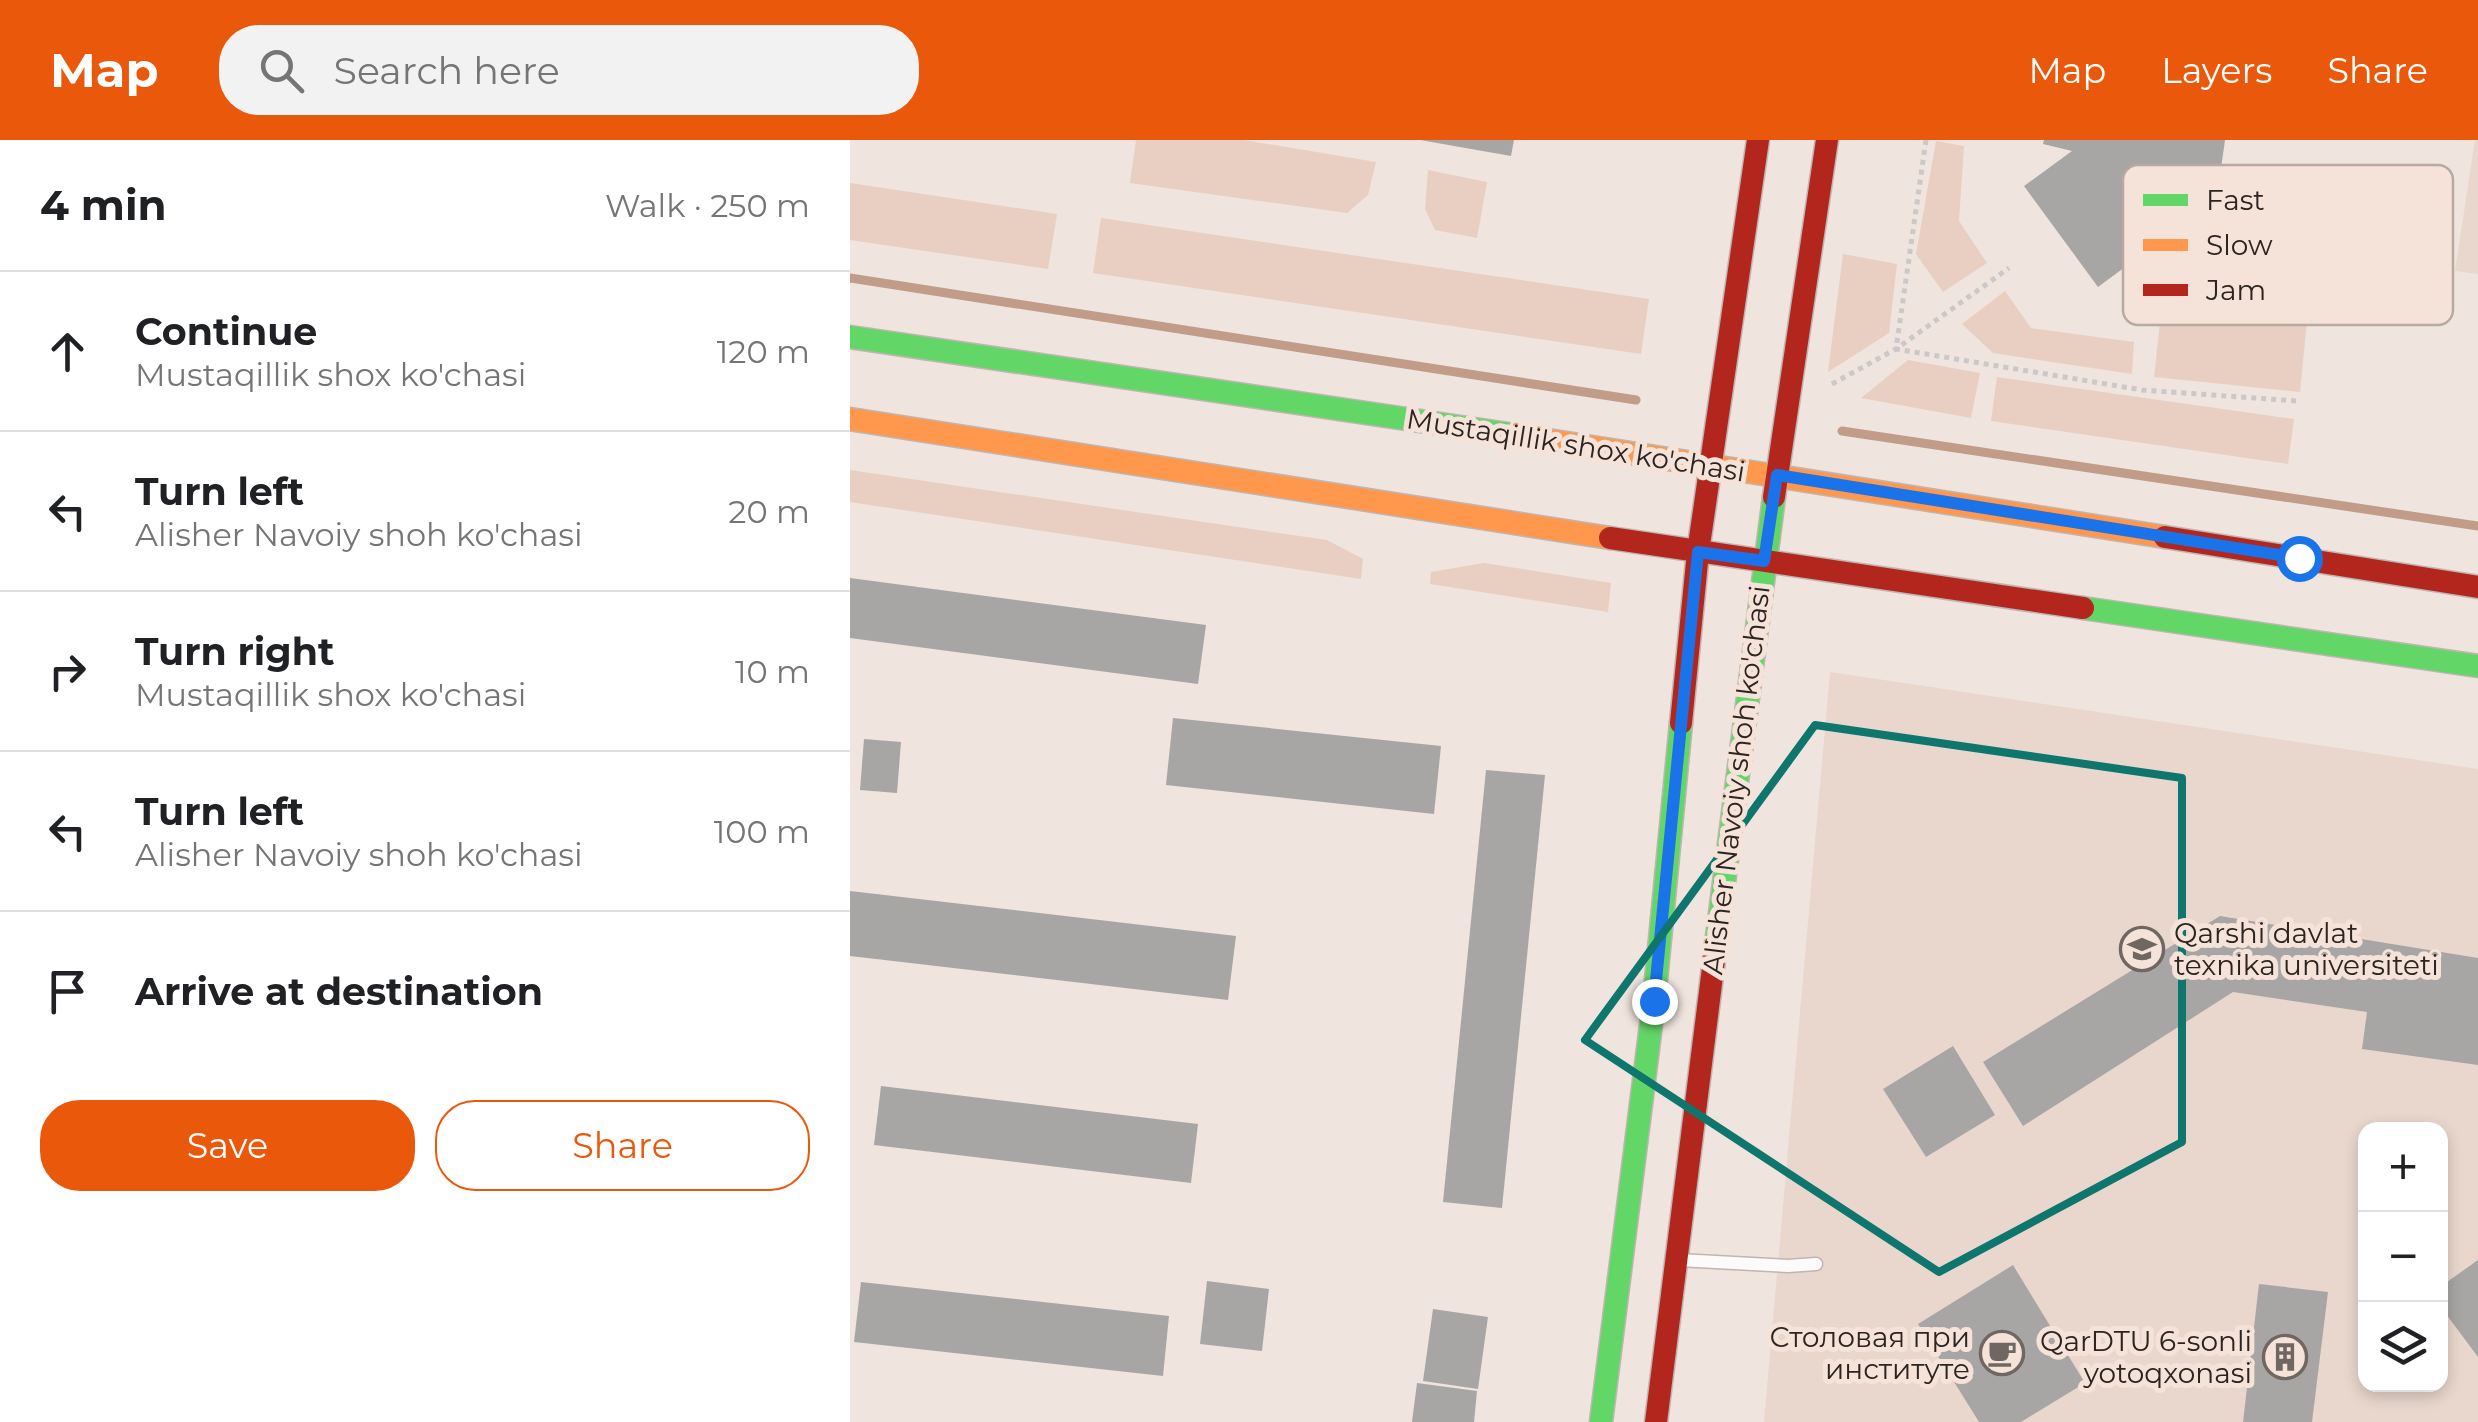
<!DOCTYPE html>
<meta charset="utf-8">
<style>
:root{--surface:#fff;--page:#f2f2f2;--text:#202124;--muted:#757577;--line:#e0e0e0;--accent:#ea580c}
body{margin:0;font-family:Montserrat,sans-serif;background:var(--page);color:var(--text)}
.controls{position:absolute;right:30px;bottom:30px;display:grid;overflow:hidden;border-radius:20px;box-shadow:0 5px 15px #0003}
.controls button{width:90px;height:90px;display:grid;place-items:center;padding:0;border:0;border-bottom:2px solid var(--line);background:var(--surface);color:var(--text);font:50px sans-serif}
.stop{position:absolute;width:30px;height:30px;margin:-22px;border:8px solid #1a73e8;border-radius:50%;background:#fff}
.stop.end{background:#1a73e8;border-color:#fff;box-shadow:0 2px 10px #0008}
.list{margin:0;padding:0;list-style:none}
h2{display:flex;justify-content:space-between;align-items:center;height:130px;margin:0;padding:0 40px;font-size:42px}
h2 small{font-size:32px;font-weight:400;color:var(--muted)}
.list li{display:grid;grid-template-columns:65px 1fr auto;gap:30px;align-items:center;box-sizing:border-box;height:160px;padding:0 40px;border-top:2px solid var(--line)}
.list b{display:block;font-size:38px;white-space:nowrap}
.list p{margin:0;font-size:32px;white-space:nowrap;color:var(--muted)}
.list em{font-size:32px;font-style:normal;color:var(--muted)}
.actions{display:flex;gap:20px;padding:30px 40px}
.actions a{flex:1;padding:22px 0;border:2px solid var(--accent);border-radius:40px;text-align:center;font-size:35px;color:var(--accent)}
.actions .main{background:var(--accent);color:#fff}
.icon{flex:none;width:55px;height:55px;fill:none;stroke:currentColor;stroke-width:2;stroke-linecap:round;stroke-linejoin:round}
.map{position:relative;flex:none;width:1628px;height:1282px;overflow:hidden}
header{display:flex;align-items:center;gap:60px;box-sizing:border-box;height:140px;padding:0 50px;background:var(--accent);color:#fff}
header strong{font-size:48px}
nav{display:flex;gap:55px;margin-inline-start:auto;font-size:35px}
.search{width:700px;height:90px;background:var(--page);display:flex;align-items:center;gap:25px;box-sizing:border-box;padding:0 35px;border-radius:40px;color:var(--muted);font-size:38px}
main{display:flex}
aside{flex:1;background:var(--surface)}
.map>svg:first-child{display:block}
.built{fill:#e9d7cd;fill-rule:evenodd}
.green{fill:#e8cfc2}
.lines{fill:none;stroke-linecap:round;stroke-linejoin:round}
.stream{stroke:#c19c89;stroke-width:9}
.building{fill:#a8a6a5}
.lane-casing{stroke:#bfb6b1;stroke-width:15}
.fast-casing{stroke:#bfb6b1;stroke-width:25}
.slow-casing{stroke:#bfb6b1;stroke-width:25}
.jam-casing{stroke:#bfb6b1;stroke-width:25}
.path{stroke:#ccc8c7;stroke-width:5;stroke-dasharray:5 5;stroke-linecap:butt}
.lane{stroke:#fdfbfa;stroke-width:12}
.fast{stroke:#63d668;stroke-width:22}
.slow{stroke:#ff974d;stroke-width:22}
.jam{stroke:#b3261e;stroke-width:22}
.route{stroke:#1a73e8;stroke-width:12}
.marked{fill:none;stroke:#0f766e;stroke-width:8;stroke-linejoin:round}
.labels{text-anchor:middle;stroke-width:10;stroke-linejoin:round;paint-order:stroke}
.street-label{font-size:28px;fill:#2b2420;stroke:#f5e2d8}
.poi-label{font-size:28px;fill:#2b2420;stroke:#f5e2d8;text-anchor:end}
.key{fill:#f5e2d8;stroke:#b8a9a1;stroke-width:2.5}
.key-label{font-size:28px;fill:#2b2420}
</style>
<header>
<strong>Map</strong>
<div class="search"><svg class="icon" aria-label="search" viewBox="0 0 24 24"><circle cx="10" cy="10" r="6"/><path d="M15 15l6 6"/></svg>Search here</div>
<nav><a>Map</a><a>Layers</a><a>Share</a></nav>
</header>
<main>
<aside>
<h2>4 min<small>Walk · 250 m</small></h2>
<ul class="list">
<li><svg class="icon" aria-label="ahead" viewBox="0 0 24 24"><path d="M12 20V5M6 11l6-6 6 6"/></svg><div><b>Continue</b><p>Mustaqillik shox ko'chasi</p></div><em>120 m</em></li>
<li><svg class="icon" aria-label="left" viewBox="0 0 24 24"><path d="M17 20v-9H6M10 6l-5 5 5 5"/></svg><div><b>Turn left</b><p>Alisher Navoiy shoh ko'chasi</p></div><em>20 m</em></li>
<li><svg class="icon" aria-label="right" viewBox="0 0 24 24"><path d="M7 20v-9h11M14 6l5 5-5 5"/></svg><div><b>Turn right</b><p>Mustaqillik shox ko'chasi</p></div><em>10 m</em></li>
<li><svg class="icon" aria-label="left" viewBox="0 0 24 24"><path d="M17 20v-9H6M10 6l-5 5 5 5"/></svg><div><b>Turn left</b><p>Alisher Navoiy shoh ko'chasi</p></div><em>100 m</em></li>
<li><svg class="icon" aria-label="arrive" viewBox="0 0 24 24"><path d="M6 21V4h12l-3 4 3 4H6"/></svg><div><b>Arrive at destination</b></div></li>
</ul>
<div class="actions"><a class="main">Save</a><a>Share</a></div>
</aside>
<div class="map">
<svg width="1628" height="1282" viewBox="0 0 1628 1282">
<rect width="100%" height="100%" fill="#efe4de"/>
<path class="built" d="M1625,0h3v134l-23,-3z
M980,532l648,97v653h-714zM1516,989h74v255h-74z"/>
<path class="green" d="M286,0h108l132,22 -8,33 -21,18 -217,-30z
M1086,1l28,5 -5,75 28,42 -44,29 -27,-38z
M578,30l59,12 -10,56 -42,-8 -10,-21z
M0,43l207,31 -9,55 -198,-29z
M251,78l548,81 -8,55 -548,-81z
M993,114l54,10 -8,69 -61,39z
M1155,151l26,37 103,14 -2,32 -139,-21 -31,-29z
M1313,155l145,15 -8,82 -146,-15z
M1058,220l72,13 -9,45 -110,-20z
M1147,237l297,42 -6,45 -297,-43z
M0,330l477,70 36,19 -2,20 -511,-77z
M634,423l127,20 -3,29 -178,-28 1,-12z"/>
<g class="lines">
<path class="stream" d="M0,138l786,122
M992,291l636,95"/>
</g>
<path class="building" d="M570,0h94l-3,16z
M1194,0h181l-16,114 -34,23 -37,-3 2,-18 -42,31 -74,-101 48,-35 -29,-7z
M0,438l356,47 -8,59 -348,-46z
M323,578l268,28 -7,68 -268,-29z
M14,599l37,3 -4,51 -37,-3z
M636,630l59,5 -43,433 -59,-6z
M0,751l386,45 -8,64 -378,-44z
M1370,776l258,42v107l-116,-16 5,-37 -134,-20 -210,134 -40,-64z
M1103,906l42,69 -69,42 -43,-68z
M31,946l317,38 -7,59 -317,-38z
M1628,1120v97l-38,-51v-19z
M1163,1125l72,118 -64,39h-42l-61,-98z
M357,1141l62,8 -7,62 -62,-7z
M11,1142l308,34 -6,60 -309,-34z
M1409,1144l69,8 -16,130h-69z
M583,1169l55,8 -10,72 -55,-8z
M567,1243l60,8 -3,31h-62z"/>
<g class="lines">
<defs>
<path id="lane" d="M829,1120l109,6 28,-2"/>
<path id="fast" d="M0,197l665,98
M1233,468l395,58
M866,804l58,-447
M751,1282l53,-421 27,-278"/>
<path id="slow" d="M0,279l760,119
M665,295l650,102"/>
<path id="jam" d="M924,357l53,-357
M1315,397l313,50
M760,398l473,70
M831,583l17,-171 60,-412
M806,1282l60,-478"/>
</defs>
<use href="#lane" class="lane-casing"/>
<use href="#fast" class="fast-casing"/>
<use href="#slow" class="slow-casing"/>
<use href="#jam" class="jam-casing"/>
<path class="path" d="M1076,0l-30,209 246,41 155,11
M982,244l64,-35 113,-81"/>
<use href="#lane" class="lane"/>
<use href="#fast" class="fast"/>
<use href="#slow" class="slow"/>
<use href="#jam" class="jam"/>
</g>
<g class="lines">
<path class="route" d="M804,861l44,-449 66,9 13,-86 522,83"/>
</g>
<path class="marked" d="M965,585l367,53v364l-243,130 -354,-232z"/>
<defs>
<symbol id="university-ring" viewBox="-11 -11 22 22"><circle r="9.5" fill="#f5e2d8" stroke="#706762" stroke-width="1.5"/><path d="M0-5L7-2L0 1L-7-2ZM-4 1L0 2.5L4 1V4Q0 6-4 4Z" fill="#706762"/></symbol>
<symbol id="cafe-ring" viewBox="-11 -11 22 22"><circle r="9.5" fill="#f5e2d8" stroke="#706762" stroke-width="1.5"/><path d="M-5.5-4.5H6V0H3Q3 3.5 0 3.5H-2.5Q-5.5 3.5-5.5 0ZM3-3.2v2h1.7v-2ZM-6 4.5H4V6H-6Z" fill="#706762"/></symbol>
<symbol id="building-ring" viewBox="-11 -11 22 22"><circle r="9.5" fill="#f5e2d8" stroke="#706762" stroke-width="1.5"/><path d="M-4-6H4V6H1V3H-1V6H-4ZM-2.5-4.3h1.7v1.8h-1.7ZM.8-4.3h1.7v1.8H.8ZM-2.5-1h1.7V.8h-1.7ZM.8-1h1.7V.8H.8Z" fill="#706762"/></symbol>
</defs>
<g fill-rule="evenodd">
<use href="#university-ring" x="1267" y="784" width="50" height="50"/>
<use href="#cafe-ring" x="1127" y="1188" width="50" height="50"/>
<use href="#building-ring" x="1410" y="1192" width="50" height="50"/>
</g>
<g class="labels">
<g class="street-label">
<text transform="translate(726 305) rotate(9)" y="10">Mustaqillik shox ko'chasi</text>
<text transform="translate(886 640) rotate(-83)" y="10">Alisher Navoiy shoh ko'chasi</text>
</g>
<g class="poi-label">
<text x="1324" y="803" text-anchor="start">Qarshi davlat<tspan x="1324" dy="32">texnika universiteti</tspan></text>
<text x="1120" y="1207">Столовая при<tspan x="1120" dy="32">институте</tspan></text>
<text x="1402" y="1211">QarDTU 6-sonli<tspan x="1402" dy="32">yotoqxonasi</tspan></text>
</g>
</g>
<rect x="1273" y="25" width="330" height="160" rx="15" class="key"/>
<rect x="1293" y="54" width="45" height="12" fill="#63d668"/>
<rect x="1293" y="99" width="45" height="12" fill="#ff974d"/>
<rect x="1293" y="144" width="45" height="12" fill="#b3261e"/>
<g class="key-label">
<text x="1356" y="70">Fast</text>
<text x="1356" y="115">Slow</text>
<text x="1356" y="160">Jam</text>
</g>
</svg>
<div class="controls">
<button>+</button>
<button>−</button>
<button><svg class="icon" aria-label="layers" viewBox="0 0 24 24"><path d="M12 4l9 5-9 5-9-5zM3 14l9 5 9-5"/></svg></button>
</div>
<div class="stop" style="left:1449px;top:418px"></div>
<div class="stop end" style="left:804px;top:861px"></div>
</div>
</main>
